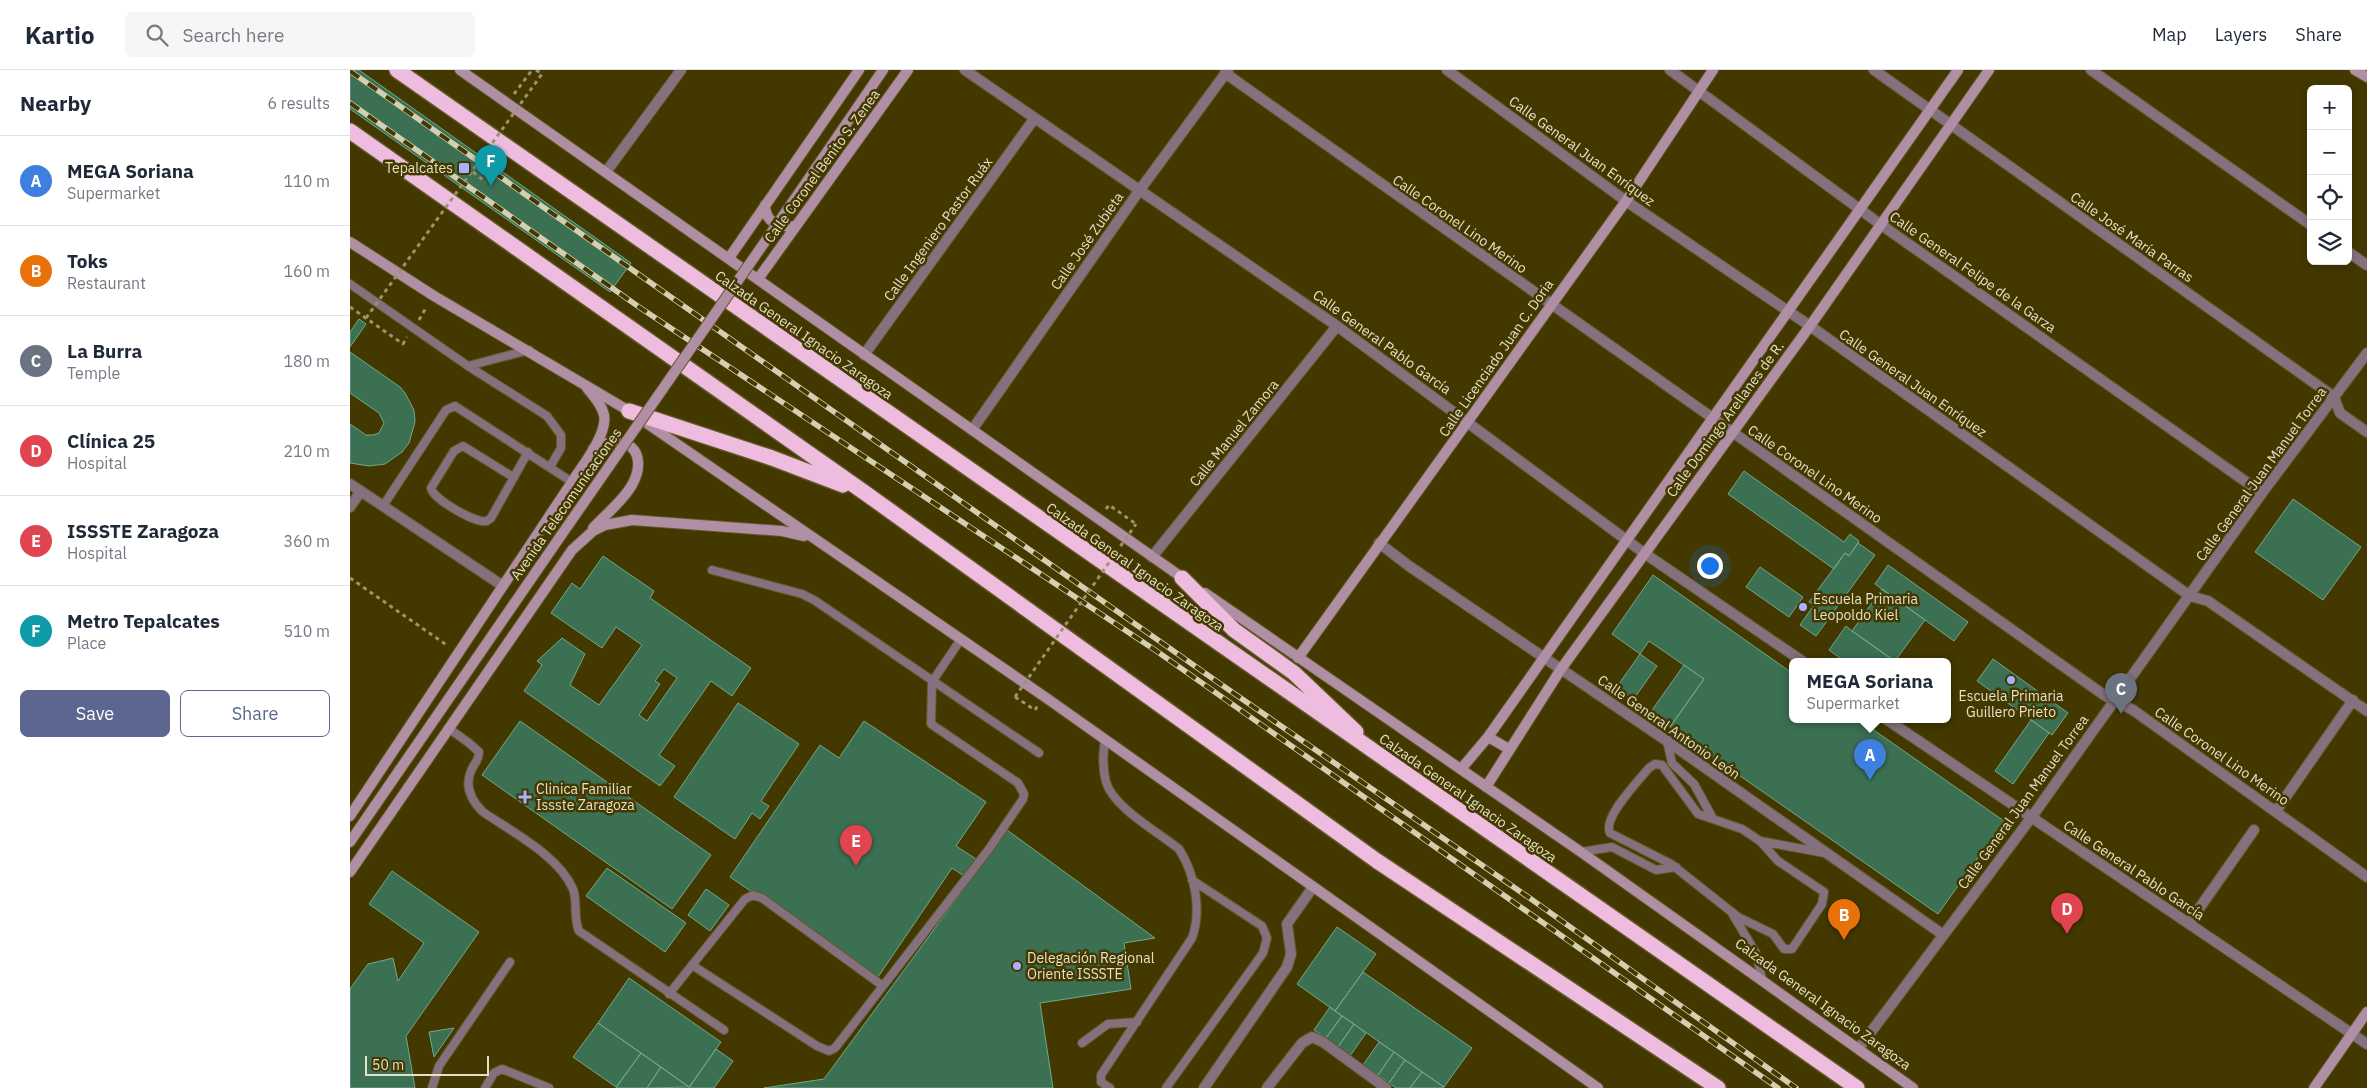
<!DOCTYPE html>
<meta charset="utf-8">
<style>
:root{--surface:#fff;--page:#f6f6f7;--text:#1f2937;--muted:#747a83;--line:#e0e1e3;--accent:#5c6690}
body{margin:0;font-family:"IBM Plex Sans",sans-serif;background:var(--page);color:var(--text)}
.controls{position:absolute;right:15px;top:15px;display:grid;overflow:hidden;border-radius:8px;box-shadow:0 2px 8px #0003}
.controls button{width:45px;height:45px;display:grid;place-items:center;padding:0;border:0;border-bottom:1px solid var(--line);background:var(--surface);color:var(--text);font:25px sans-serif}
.scale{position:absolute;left:15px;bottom:12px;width:124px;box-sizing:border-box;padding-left:5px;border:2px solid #e6e1c6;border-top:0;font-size:14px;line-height:18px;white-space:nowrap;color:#e6e1c6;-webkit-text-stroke:4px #423800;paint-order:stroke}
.you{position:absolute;left:1359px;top:495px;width:18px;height:18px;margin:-12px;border:4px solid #fff;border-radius:50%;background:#1a73e8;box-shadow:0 0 0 8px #1a73e833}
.badge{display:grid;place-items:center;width:32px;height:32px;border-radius:50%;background:var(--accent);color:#fff;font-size:16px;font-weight:700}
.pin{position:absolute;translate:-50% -41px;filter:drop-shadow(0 1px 2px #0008)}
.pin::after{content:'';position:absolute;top:26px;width:18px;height:15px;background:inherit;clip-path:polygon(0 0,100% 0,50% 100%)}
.popup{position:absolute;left:1439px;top:588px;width:162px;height:65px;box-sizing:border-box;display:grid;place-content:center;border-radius:8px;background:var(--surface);filter:drop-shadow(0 1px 4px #0005);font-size:16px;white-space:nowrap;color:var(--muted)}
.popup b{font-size:19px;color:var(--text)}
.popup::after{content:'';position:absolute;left:50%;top:100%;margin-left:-10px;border:10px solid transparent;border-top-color:var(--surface)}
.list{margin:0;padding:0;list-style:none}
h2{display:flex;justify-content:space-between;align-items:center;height:65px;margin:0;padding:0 20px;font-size:21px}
h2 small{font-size:16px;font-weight:400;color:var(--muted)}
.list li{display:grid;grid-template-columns:32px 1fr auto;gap:15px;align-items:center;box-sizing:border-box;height:90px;padding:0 20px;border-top:1px solid var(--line)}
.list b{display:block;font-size:19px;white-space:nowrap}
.list p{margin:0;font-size:16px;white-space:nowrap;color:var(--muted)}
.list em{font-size:16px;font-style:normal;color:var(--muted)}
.actions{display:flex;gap:10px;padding:15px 20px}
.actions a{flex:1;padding:11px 0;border:1px solid var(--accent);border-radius:8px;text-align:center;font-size:18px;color:var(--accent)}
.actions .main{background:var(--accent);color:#fff}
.icon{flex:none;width:28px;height:28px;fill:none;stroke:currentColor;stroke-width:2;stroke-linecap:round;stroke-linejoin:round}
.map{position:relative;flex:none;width:2017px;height:1018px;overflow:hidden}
header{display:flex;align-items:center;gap:30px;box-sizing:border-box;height:70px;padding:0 25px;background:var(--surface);border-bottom:1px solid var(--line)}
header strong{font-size:24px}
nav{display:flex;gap:28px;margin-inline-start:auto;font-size:18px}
.search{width:350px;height:45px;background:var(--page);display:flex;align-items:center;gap:12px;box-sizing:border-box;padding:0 18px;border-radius:8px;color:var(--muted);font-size:19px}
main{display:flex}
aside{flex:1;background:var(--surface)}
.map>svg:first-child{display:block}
.building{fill:#3c7053;stroke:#73a889;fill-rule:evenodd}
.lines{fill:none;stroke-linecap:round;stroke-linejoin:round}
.lane-casing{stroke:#605624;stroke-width:10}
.street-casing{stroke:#605624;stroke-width:12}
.secondary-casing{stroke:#605624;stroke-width:12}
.highway-casing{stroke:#605624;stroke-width:18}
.path{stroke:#9c946c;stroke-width:3;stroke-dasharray:4 4;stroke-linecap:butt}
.lane{stroke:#85707e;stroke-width:8}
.street{stroke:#85707e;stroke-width:10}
.secondary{stroke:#b08fa5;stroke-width:10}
.highway{stroke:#eebcde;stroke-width:15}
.rail-casing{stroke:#d4cfb1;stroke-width:5.5}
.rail{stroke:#423800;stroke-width:4;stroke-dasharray:11;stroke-linecap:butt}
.secondary-bridge-casing{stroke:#605624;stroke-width:12;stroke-linecap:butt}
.path-bridge{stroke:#9c946c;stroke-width:3;stroke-dasharray:4 4;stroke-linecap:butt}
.secondary-bridge{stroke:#b08fa5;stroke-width:10}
.poi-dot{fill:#a7b1fc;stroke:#423800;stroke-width:2}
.labels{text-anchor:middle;stroke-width:5;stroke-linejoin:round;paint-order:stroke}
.street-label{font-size:14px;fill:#e6e1c6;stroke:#423800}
.poi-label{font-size:14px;fill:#e6e1c6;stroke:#423800;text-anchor:start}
</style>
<header>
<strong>Kartio</strong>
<div class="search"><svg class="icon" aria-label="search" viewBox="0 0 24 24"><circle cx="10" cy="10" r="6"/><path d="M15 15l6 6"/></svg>Search here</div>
<nav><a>Map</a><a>Layers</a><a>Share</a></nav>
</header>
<main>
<aside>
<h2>Nearby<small>6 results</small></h2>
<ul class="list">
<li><span class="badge" style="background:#3f7fe0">A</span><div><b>MEGA Soriana</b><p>Supermarket</p></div><em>110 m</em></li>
<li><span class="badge" style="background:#e8710a">B</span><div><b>Toks</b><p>Restaurant</p></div><em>160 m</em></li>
<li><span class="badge" style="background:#6b7280">C</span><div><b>La Burra</b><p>Temple</p></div><em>180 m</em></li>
<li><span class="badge" style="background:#e0444e">D</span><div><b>Clínica 25</b><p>Hospital</p></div><em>210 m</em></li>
<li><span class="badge" style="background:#e0444e">E</span><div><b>ISSSTE Zaragoza</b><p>Hospital</p></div><em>360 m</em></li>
<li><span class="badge" style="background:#0f9aa8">F</span><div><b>Metro Tepalcates</b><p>Place</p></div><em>510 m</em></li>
</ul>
<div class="actions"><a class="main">Save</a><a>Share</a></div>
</aside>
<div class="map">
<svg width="2017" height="1018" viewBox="0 0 2017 1018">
<rect width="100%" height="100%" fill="#423800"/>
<path class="building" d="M0,0h9l272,193 -21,29 -260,-183z
M9,249l7,5 -16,23v-15z
M0,282l50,35 5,6 9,17 1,12 -6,21 -7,9 -17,12 -16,2 -19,-3v-39l16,11h7l6,-2 5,-10 -5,-10 -29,-20z
M1394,401l100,71 6,-8 9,7 -1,2 -9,13 -4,-3 -11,16 -106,-75z
M1943,429l68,48 -38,53 -68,-48z
M1508,473l17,12 -59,81 -16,-11 14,-20 -5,-3 36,-49 4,3z
M253,486l51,35 -4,7 101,70 -19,28 -21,-15 -52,74 16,11 -15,20 -136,-95 18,-26 -5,-4 25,-23 23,16 -15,31 29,20 43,-60 -26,-18 -14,21 -51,-35 21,-30 8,6zM314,599l13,9 -30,43 -8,-6 21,-31 -5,-3z
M1538,495l80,57 -14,19 -79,-57z
M1410,497l43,30 -14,20 -43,-30z
M1303,505l139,98v46h66l146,102 -66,93 -268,-187 34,-48 -55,-38 -9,13 -28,-20z
M1532,519l43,31 -30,41 -43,-30z
M1496,556l6,5 42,30h-50l-15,-11z
M1290,584l17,12 -24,34 -17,-12z
M1643,589l75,54 -16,22 -75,-54z
M1334,595l20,14 -34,48 -20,-14z
M388,633l61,41 -38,57 8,5 -9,13 -8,-6 -17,26 -61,-42z
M1681,650l18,13 -36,51 -18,-13z
M170,651l191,134 -39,54 -190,-134z
M514,651l122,81 -30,44 20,13 -12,17 -12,-8 -74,109 -148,-100 90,-132 19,13z
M657,760l148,108 -31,5 7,46 -91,14 13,85h-289l60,-9z
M257,798l79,55 -21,29 -79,-56z
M42,801l87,61 -73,104 9,52h-65v-99l18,-25 25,-6 5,23 26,-38 -55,-39z
M356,819l23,16 -19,26 -22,-16z
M987,857l39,27 -41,57 -38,-27z
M1013,902l109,76 -28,39 -109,-76z
M279,908l92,64 -32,45 -91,-64z
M980,937l12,9 -16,22 -12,-8z
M992,946l12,8 -16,23 -12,-9z
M248,953l43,30 -25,34 -43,-30z
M1004,954l12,9 -16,23 -12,-9z
M104,958l-20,29 -5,-25z
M1029,972l15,10 -16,23 -15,-10z
M366,979l17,12 -19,27h-25z
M1044,982l11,8 -16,23 -11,-8z
M291,983l20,14 -14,21h-31z
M1055,990l17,12 -12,16h-14l-7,-5z
M311,997l28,20 -42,1z
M1072,1002l22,15 -1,1h-33z"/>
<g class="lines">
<defs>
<path id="lane" d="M0,214l118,82 79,50 14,19v13l-11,19
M118,296l61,-16
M163,407l-50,-31 -9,5 -23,37c2,11 45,36 56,33l4,-3 37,-66
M33,436l63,-96 9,-4 117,76
M362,500l90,24 12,6 225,153
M98,658l21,15 10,9c0,9 -5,11 -8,19 -7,16 1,30 12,41 29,20 76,44 90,77 5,13 0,29 6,42l145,99
M755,669c-2,15 -3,28 1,43 7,25 52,50 73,67 16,25 23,61 13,89l-91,137v7l9,6
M1317,671l5,22 22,21 18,33
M1305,694l7,1 36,49 44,15 18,12 18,20 46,31 -2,12 -30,45h-8l-11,-15 -35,-17 -67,-53 -61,-31c-8,-15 29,-53 39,-65z
M1410,771l65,12
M1231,782l31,-5 44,23 20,-3
M1383,845l23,38 6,26
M342,895l125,81 12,5 6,-3 154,-199 34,-50 1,-5 -6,-11 -87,-59 1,-42 29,-43
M319,924l76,-95 8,-4 9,3 121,88
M732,973l26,-19 29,-2
M82,1018l7,-22 71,-104
M135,1018l9,-15 8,-4 47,19
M816,1018l97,-135 4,-15 -5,-12 -70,-46"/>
<path id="street" d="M615,0l372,256 307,227 158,108
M1097,0l179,131 184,125 380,270 18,5 159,110
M1320,0l210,154 382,269
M1524,0l460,327 6,16 27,19
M1741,0l220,155
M875,3l879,622 29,15 234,167
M256,102l75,-102
M1998,182l19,13
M514,285l170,-236
M622,360l167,-239 89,-121
M0,414l153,102
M0,437l11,-16
M1029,473l30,23 258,175 275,193
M802,487l185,-231
M1536,649l481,325
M1926,741l77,-111
M1839,853l65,-93
M1509,978l172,-230 231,-325 105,-140
M854,1018l83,-121 4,-13 -4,-30 26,-37
M917,1018l35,-45 10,-6 11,5 63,46"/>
<path id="secondary" d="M110,0l727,511
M2005,0l12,7
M453,117l80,-117
M415,135c0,18 15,23 31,21
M0,172l84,54 195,115 416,286 553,391
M379,188l130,-188
M408,209l150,-209
M243,458c13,-14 30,-27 39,-43 18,-33 -6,-55 -39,-36
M855,523l376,259 332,236
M948,588l328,-457 87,-131
M1138,667l21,12
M1111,699l27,-32c157,-222 314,-444 470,-667
M1136,717l75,-118 249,-343 179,-256
M0,746l222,-334c10,-16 36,-48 32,-67 -2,-10 -10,-19 -17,-27
M0,772l212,-308
M0,802l222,-322 21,-19 12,-6 27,-5 150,11 22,5
M1964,1018l53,-76"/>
<path id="highway" d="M47,0l1460,1018
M0,61l518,364 509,366 341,227
M279,341l143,47 71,27
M832,508l52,52 60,43 62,59"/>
</defs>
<use href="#lane" class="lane-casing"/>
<use href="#street" class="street-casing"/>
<use href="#secondary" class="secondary-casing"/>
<use href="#highway" class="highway-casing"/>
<path class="path" d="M186,0l6,4
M164,24l18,-24
M123,102l13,10
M0,237l53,37 4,-7
M69,250l8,-14
M756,439l3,-4 27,19
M0,508l98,68
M665,627l20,13 3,-5"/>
<use href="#lane" class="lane"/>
<use href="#street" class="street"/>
<use href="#secondary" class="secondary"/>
<use href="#highway" class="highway"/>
<defs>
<path id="rail" d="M0,1l869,612 312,216 265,189
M0,33l289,204 516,343 623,438"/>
</defs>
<use href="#rail" class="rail-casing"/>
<use href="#rail" class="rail"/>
<defs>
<path id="secondary-bridge" d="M212,464l241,-347"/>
</defs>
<use href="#secondary-bridge" class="secondary-bridge-casing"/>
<path class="path-bridge" d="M16,248l176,-244
M665,627l121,-173"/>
<use href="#secondary-bridge" class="secondary-bridge"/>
</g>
<g class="poi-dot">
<rect x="108" y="92" width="12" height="12" rx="2.5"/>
<circle cx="1453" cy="537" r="5"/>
<circle cx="1661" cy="610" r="5"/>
<path d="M172.5 719.5h5v5h5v5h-5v5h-5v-5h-5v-5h5z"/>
<circle cx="667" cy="896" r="5"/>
</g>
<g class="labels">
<g class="street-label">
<text transform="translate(1232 81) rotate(36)" y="5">Calle General Juan Enríquez</text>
<text transform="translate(472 96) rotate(-54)" y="5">Calle Coronel Benito S. Zenea</text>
<text transform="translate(1110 154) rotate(35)" y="5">Calle Coronel Lino Merino</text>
<text transform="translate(588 159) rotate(-54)" y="5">Calle Ingeniero Pastor Ruáx</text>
<text transform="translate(1782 167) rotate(35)" y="5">Calle José María Parras</text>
<text transform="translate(737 171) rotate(-55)" y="5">Calle José Zubieta</text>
<text transform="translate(1623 202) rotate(35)" y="5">Calle General Felipe de la Garza</text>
<text transform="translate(454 265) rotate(35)" y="5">Calzada General Ignacio Zaragoza</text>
<text transform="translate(1032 272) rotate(36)" y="5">Calle General Pablo García</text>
<text transform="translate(1146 288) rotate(-55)" y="5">Calle Licenciado Juan C. Doria</text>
<text transform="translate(1563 313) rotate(35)" y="5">Calle General Juan Enríquez</text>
<text transform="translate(1375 349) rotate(-54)" y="5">Calle Domingo Arellanes de R.</text>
<text transform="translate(884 363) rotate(-51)" y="5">Calle Manuel Zamora</text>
<text transform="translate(1465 404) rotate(35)" y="5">Calle Coronel Lino Merino</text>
<text transform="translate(1911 404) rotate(-54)" y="5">Calle General Juan Manuel Torrea</text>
<text transform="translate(216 434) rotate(-55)" y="5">Avenida Telecomunicaciones</text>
<text transform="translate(785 497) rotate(35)" y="5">Calzada General Ignacio Zaragoza</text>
<text transform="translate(1319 657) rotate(35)" y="5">Calle General Antonio León</text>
<text transform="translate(1872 686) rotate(35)" y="5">Calle Coronel Lino Merino</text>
<text transform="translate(1118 728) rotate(35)" y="5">Calzada General Ignacio Zaragoza</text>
<text transform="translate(1673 732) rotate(-54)" y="5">Calle General Juan Manuel Torrea</text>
<text transform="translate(1784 800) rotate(34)" y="5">Calle General Pablo García</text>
<text transform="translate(1473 934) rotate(36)" y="5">Calzada General Ignacio Zaragoza</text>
</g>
<g class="poi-label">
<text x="103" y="103" text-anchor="end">Tepalcates</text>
<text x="1463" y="534">Escuela Primaria<tspan x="1463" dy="16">Leopoldo Kiel</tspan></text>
<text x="1661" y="631" text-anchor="middle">Escuela Primaria<tspan x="1661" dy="16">Guillero Prieto</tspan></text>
<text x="186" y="724">Clinica Familiar<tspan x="186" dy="16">Issste Zaragoza</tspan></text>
<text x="677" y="893">Delegación Regional<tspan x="677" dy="16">Oriente ISSSTE</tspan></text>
</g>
</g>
</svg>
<div class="controls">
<button>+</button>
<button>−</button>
<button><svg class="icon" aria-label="locate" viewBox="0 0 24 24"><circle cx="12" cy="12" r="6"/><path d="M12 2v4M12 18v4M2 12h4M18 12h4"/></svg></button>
<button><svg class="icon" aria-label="layers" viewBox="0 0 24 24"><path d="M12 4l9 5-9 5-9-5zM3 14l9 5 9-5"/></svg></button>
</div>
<div class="scale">50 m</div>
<div class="you"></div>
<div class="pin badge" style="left:1520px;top:710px;background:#3f7fe0">A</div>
<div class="popup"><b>MEGA Soriana</b>Supermarket</div>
<div class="pin badge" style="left:1494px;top:870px;background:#e8710a">B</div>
<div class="pin badge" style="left:1771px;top:644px;background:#6b7280">C</div>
<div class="pin badge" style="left:1717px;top:864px;background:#e0444e">D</div>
<div class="pin badge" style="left:506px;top:796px;background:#e0444e">E</div>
<div class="pin badge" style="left:141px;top:116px;background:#0f9aa8">F</div>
</div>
</main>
